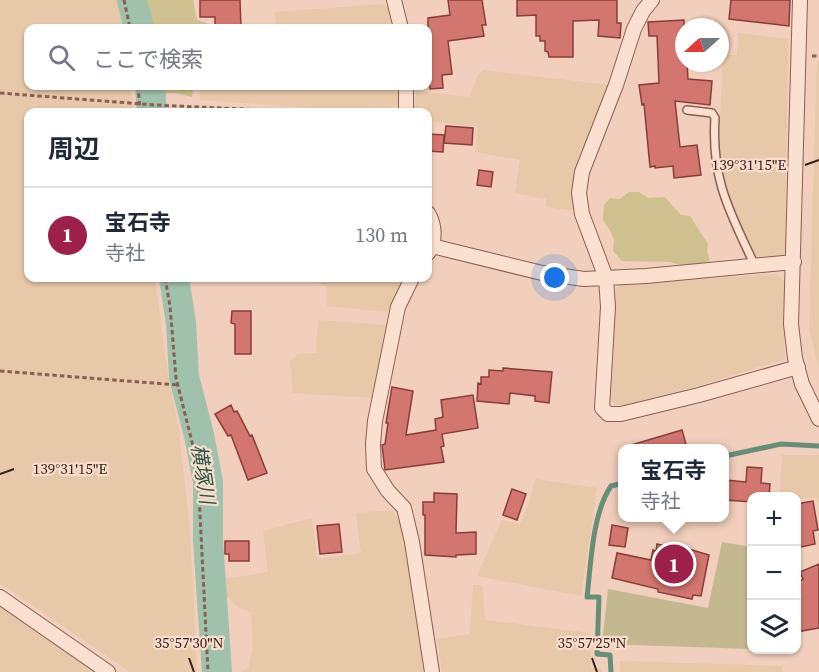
<!DOCTYPE html>
<html lang="ja">
<meta charset="utf-8">
<style>
:root{--surface:#fff;--page:#f2f2f3;--text:#1f2937;--muted:#747a83;--line:#e0e1e3;--accent:#9d204b}
body{margin:0;font-family:"Source Serif 4","Noto Sans JP",serif;background:var(--page);color:var(--text)}
.controls{position:absolute;right:18px;bottom:18px;display:grid;overflow:hidden;border-radius:12px;box-shadow:0 2px 4px #0004}
.controls button{width:54px;height:54px;display:grid;place-items:center;padding:0;border:0;border-bottom:2px solid var(--line);background:var(--surface);color:var(--text);font:30px sans-serif}
.compass{position:absolute;left:675px;top:18px;width:54px;height:54px;border-radius:50%;background:var(--surface);box-shadow:0 2px 4px #0004;rotate:249deg}
.you{position:absolute;left:555px;top:278px;width:21px;height:21px;margin:-15px;border:4px solid #fff;border-radius:50%;background:#1a73e8;box-shadow:0 0 0 9px #1a73e833}
.badge{display:grid;place-items:center;width:39px;height:39px;border-radius:50%;background:var(--accent);color:#fff;font-size:20px;font-weight:700}
.pin{position:absolute;translate:-50% -50%;border:3px solid #fff;box-shadow:0 2px 6px #0006}
.popup{position:absolute;left:618px;top:444px;width:111px;height:78px;box-sizing:border-box;display:grid;place-content:center;border-radius:12px;background:var(--surface);filter:drop-shadow(0 2px 4px #0005);font-size:20px;white-space:nowrap;color:var(--muted)}
.popup b{font-size:22px;color:var(--text)}
.popup::after{content:'';position:absolute;left:50%;top:100%;margin-left:-12px;border:12px solid transparent;border-top-color:var(--surface)}
.list{margin:0;padding:0;list-style:none}
h2{display:flex;justify-content:space-between;align-items:center;height:78px;margin:0;padding:0 24px;font-size:26px}
h2 small{font-size:20px;font-weight:400;color:var(--muted)}
.list li{display:grid;grid-template-columns:39px 1fr auto;gap:18px;align-items:center;box-sizing:border-box;height:96px;padding:0 24px;border-top:2px solid var(--line)}
.list b{display:block;font-size:22px;white-space:nowrap}
.list p{margin:0;font-size:20px;white-space:nowrap;color:var(--muted)}
.list em{font-size:20px;font-style:normal;color:var(--muted)}
.icon{flex:none;width:33px;height:33px;fill:none;stroke:currentColor;stroke-width:2;stroke-linecap:round;stroke-linejoin:round}
.map{position:relative;flex:none;width:819px;height:672px;overflow:hidden}
.search{position:absolute;background:var(--surface);box-shadow:0 2px 4px #0004;left:24px;top:24px;width:408px;height:66px;display:flex;align-items:center;gap:15px;box-sizing:border-box;padding:0 21px;border-radius:12px;color:var(--muted);font-size:22px}
.panel{position:absolute;background:var(--surface);box-shadow:0 2px 4px #0004;left:24px;top:108px;width:408px;height:174px;border-radius:12px}
.map>svg:first-child{display:block}
.farmland{fill:#e7c8a9}
.green{fill:#cfc18f}
.cemetery{fill:#c3b890}
.lines{fill:none;stroke-linecap:round;stroke-linejoin:round}
.stream{stroke:#678f78;stroke-width:5}
.river{stroke:#a0c1ac;stroke-width:30}
.building{fill:#d2766f;stroke:#8a3d38;stroke-width:1.5}
.lane-casing{stroke:#895f54;stroke-width:10}
.street-casing{stroke:#895f54;stroke-width:16}
.path{stroke:#895f54;stroke-width:3;stroke-dasharray:4.5 3;stroke-linecap:butt}
.lane{stroke:#fbdfcf;stroke-width:7}
.street{stroke:#fbdfcf;stroke-width:14}
.ticks{fill:none;stroke:#371f1a;stroke-width:2}
.labels{text-anchor:middle;stroke-width:4.5;stroke-linejoin:round;paint-order:stroke}
.water-label{font-size:20px;font-style:italic;fill:#285845;stroke:#f8dccc}
.ticks-label{font-size:15px;text-anchor:middle;fill:#371f1a;stroke:#f8dccc;stroke-width:4.5;stroke-linejoin:round;paint-order:stroke}
</style>
<div class="map">
<svg width="819" height="672" viewBox="0 0 819 672">
<rect width="100%" height="100%" fill="#f1cfbc"/>
<path class="farmland" d="M0,0h118l6,28h-96v58h102l3,26h-105v166h127l13,96 10,51 12,104 7,143h-67l-130,-89z
M384,4l5,5 2,19h-116v-16z
M738,33l50,6 -3,215 -7,5 -17,1 -6,-5 -26,-56 -11,-42 5,-102h14z
M817,61h2v308l-10,-41z
M483,70l126,15 -31,74 -4,25 2,25 -7,1 -23,-3v-8l-31,-6 5,-33 -44,-8 2,-25 -50,-6v-9h-14l2,-21 53,6 9,-22z
M199,86h198l2,20 -55,4 -144,-10z
M777,274l8,8 -2,34 2,43 -80,25 -80,21h-9l-6,-6 6,-110 5,-5z
M309,278h94l-15,34 -61,-6v-19z
M318,320l68,5 -14,73 -79,-5 -3,-32 8,-7 18,-1z
M782,455h37v53l-2,-11 -20,2 -1,-3 -16,-1z
M535,479l62,9 -16,108 -104,-20 25,-56 18,4 9,-21z
M392,510l8,12 6,24 18,126h-183l8,-5 4,-21 -2,-33 -15,-8 -12,-11v-15l44,-7 -5,-41 49,-13 5,41 44,-6 -5,-40z
M473,585h9l3,35 105,13 1,35 10,1 1,3h-160l-5,-33 33,-5z
M0,607l95,65h-95z
M620,661l162,5 1,6h-163z"/>
<path class="green" d="M138,0h55l4,20 10,3 2,5h-67l2,-6z
M149,86h45l-2,11 -17,-4h-14z
M629,192h10l9,6 17,-1 16,18 9,1 18,28 -1,6 3,11 -19,7 -21,-6 -48,-1 -9,-10 1,-10 -3,-9 -8,-12 1,-15 6,-7 10,1z"/>
<path class="cemetery" d="M722,542l29,5v102l-149,-5 6,-55 100,19z"/>
<g class="lines">
<path class="stream" d="M725,456l56,-12 38,2
M611,672l-1,-17 -13,-1 2,-57h-12c4,-33 5,-83 24,-111l12,-3"/>
<path class="river" d="M132,0l7,28
M150,86l2,26
M174,278l7,45 3,54 15,58 9,47v59l9,131"/>
</g>
<path class="building" d="M200,0h40l1,28h-26v-11h-15z
M448,0h34l4,25h-4l2,11 -36,5 4,33 -10,1 1,13 -13,1 -2,-19v-52l22,-3z
M517,0h100v23h4l-1,15 -22,-2 1,-16 -26,1v36h-24l-1,-5 -3,-1v-10h-5v-5h-4v-21l-19,1z
M731,0h59l-1,26 -60,-7z
M684,20v43h3l1,16 24,2 -2,24 -35,-4 5,46 17,-2 4,30 -27,3 -1,-12 -18,2v-2l-5,1 -6,-63 -2,1 -3,-20 20,-2 -2,-47h-8l-1,-14z
M446,126l27,2 -1,17 -28,-2z
M428,134l16,1 -1,17 -15,-1z
M479,170l14,2 -2,15 -14,-2z
M232,311h19v43h-16v-30l-4,-1z
M503,368l49,4 -3,31 -14,-2v-5l-25,-3 -1,11 -32,-3 1,-18 3,1v-7h8v-7l14,1z
M392,387l21,4 -7,44 30,-5 -1,-11 8,-2 -2,-17 32,-5 5,33 -36,6 2,12 -3,1 3,15 -59,8 -3,-25 3,-1 3,-21h-2z
M231,405l3,7 3,-1 13,25 2,-1 15,38 -19,7 -17,-45 -3,1 -13,-22z
M682,430l5,18h-56v-3z
M747,467l15,1 -1,15 9,1 -1,12h-17v6l-27,-2 1,-20 20,2z
M512,489l14,5 -9,26 -14,-5z
M434,493l23,1 -1,39 20,-1v22l-20,1v2l-31,-2v-40h-2v-13h11z
M813,501l5,29 -5,1 2,13 -19,4v-44z
M339,524l3,28 -22,2 -3,-28z
M612,525l16,3 -3,19 -16,-2z
M225,541h24v20h-20v-7h-4z
M657,544l17,4 1,-3 34,10 -8,41 -8,-1 -1,4 -34,-7v-3l-46,-11 5,-25 34,7 2,-10 3,1z
M819,564v64l-23,4v-50l7,-3 -3,-7z"/>
<g class="lines">
<defs>
<path id="lane" d="M687,110l25,3 3,5c-4,62 15,94 40,148"/>
<path id="street" d="M394,0l7,28
M652,0l-9,11 -9,18 -18,56 -34,87 -3,21 3,21 24,64 2,29 -6,101 6,6h13l78,-19 99,-28
M800,0l-9,324 4,34 7,26 17,35
M406,112v-26
M428,213c7,12 8,28 0,40
M432,246l110,27 42,6 62,-3 148,-14
M412,278l-14,29 -23,114 -2,23 1,25 14,22 16,17 8,34 20,130
M0,597l108,75"/>
</defs>
<use href="#lane" class="lane-casing"/>
<use href="#street" class="street-casing"/>
<path class="path" d="M124,0l6,28
M812,56h7
M138,86l2,26
M0,93l155,12 153,7
M165,278l5,28 6,72 19,76 4,41 9,177
M0,371l178,14"/>
<use href="#lane" class="lane"/>
<use href="#street" class="street"/>
</g>
<path class="ticks" d="M805,165l14,-5M0,474l14,-5M189,658l5,14M592,658l5,14"/>
<g class="labels">
<g class="water-label">
<text transform="translate(203 474) rotate(81)" y="7">横塚川</text>
</g>
</g>
<g class="ticks-label">
<text x="749" y="170">139°31'15"E</text>
<text x="70" y="474">139°31'15"E</text>
<text x="189" y="648">35°57'30"N</text>
<text x="592" y="648">35°57'25"N</text>
</g>
</svg>
<div class="controls">
<button>+</button>
<button>−</button>
<button><svg class="icon" aria-label="layers" viewBox="0 0 24 24"><path d="M12 4l9 5-9 5-9-5zM3 14l9 5 9-5"/></svg></button>
</div>
<svg class="compass" viewBox="-18 -18 36 36"><path d="M0-13l5 13h-10z" fill="#e53935"/><path d="M0 13l5-13h-10z" fill="#747a83"/></svg>
<div class="you"></div>
<div class="pin badge" style="left:674px;top:564px">1</div>
<div class="popup"><b>宝石寺</b>寺社</div>
<div class="search"><svg class="icon" aria-label="search" viewBox="0 0 24 24"><circle cx="10" cy="10" r="6"/><path d="M15 15l6 6"/></svg>ここで検索</div>
<section class="panel">
<h2>周辺<small></small></h2>
<ul class="list">
<li><span class="badge">1</span><div><b>宝石寺</b><p>寺社</p></div><em>130 m</em></li>
</ul>
</section>
</div>
